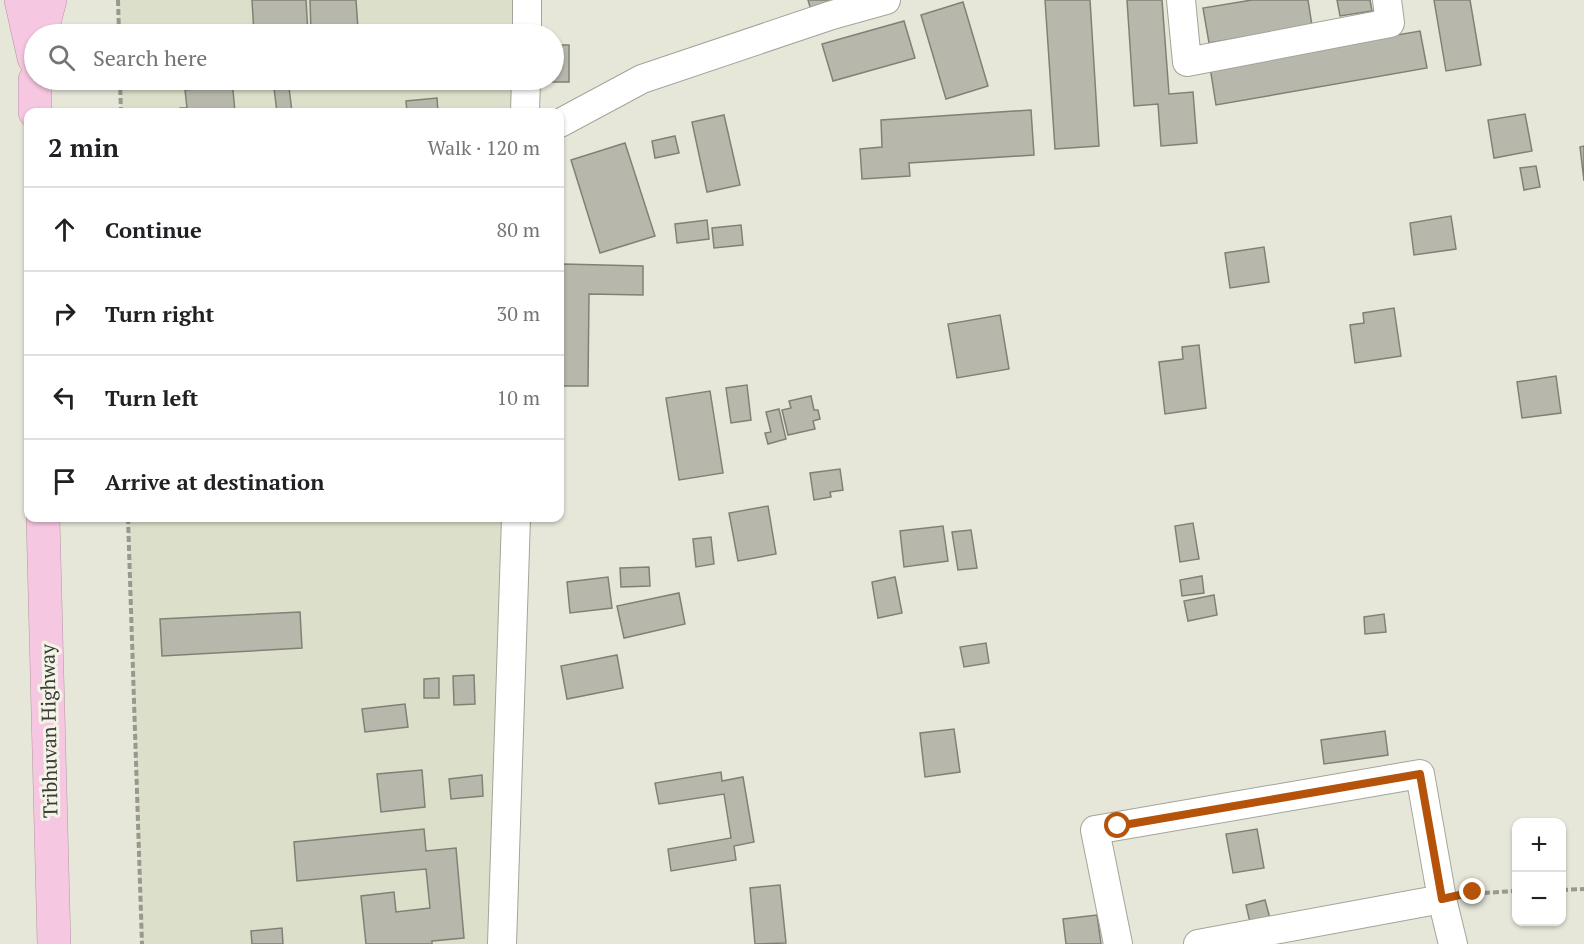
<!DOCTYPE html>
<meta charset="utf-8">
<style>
:root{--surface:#fff;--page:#f2f2f2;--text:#202124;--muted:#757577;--line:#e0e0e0}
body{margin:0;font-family:"PT Serif",serif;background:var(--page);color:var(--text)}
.controls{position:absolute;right:18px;bottom:18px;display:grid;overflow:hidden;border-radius:12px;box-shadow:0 2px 4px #0004}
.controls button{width:54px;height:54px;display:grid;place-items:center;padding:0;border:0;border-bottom:2px solid var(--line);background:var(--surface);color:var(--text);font:30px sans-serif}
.stop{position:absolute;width:18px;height:18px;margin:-14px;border:4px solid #b45309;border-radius:50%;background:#fff}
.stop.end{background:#b45309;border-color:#fff;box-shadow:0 2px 6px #0008}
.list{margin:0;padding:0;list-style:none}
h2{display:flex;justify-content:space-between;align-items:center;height:78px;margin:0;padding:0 24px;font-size:26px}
h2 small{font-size:20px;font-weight:400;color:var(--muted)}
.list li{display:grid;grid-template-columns:39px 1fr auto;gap:18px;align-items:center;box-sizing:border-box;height:84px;padding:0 24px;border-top:2px solid var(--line)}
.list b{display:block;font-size:22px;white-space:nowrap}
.list em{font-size:20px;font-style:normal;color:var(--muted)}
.icon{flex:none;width:33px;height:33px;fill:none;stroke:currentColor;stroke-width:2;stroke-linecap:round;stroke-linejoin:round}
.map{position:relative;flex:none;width:1584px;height:944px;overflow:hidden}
.search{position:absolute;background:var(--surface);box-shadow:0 2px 4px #0004;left:24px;top:24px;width:540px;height:66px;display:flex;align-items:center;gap:15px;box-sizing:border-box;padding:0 21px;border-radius:33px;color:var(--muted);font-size:22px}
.panel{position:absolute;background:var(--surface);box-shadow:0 2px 4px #0004;left:24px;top:108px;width:540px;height:414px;border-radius:12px}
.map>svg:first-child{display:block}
.built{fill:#dcdfc9}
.building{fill:#b7b8ab;stroke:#808175;stroke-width:1.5}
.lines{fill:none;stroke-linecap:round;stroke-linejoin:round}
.minor-casing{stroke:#a4a599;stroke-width:30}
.highway-casing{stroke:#b596a4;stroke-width:34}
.path{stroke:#98998e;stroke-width:4;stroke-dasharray:6 3;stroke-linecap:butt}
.minor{stroke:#fff;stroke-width:28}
.highway{stroke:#f6c7e0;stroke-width:33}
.route{stroke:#b45309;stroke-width:8}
.labels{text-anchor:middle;stroke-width:6;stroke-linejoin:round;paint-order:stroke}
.street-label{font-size:20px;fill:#3b3c36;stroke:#f3f4e7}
</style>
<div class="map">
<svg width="1584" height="944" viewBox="0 0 1584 944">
<rect width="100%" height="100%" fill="#e6e7d9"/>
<path class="built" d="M118,0h409v34h-408z
M120,80h406l-1,32h-404z
M128,518h388l-14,426h-360z"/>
<path class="building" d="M252,0h54l2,34h-54z
M310,0h46l2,29 -47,2z
M808,0h39l-36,10z
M1045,0h45l9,146 -44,3z
M1127,0h35l7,94 24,-2 4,51 -36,3 -3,-42 -24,2z
M1252,0h56l4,26 -103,17 -6,-35z
M1337,0h33l2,11 -32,5z
M1434,0h36l11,65 -35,6z
M963,2l25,84 -42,13 -25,-84z
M904,21l11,37 -82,23 -11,-37z
M1420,31l7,37 -211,37 -6,-38z
M554,45h15v37h-21v-2h6z
M201,80h31l3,32h-55v-4h7l-2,-18 17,-2z
M273,80h15l4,32h-15z
M437,98l1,14h-31l-1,-11z
M1031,110l3,45 -125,8 1,13 -48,3 -2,-30 22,-2 -1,-27z
M1525,114l7,37 -38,7 -6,-38z
M724,115l16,70 -33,7 -15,-70z
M675,136l4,17 -24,5 -3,-17z
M625,143l30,93 -55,17 -29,-93z
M1584,146v35l-4,-34z
M1536,166l4,21 -16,3 -4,-22z
M1451,216l5,33 -42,6 -4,-32z
M707,220l2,19 -32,4 -2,-19z
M741,225l2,20 -29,3 -2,-20z
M1264,247l5,35 -39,6 -5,-35z
M563,264l80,2v29l-54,-1 -1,92h-27z
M1394,308l7,48 -46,7 -5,-38 14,-2 -1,-10z
M1000,315l9,54 -52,9 -9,-54z
M1199,345l7,63 -41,6 -6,-52 24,-3 -1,-12z
M1556,376l5,37 -39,5 -5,-36z
M747,385l4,35 -20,3 -5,-35z
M710,391l13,82 -44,7 -13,-82z
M811,396l3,14h4l2,9 -7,2 2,8 -27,6 -6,-25 9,-2 -2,-7z
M779,409l7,30 -18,5 -3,-11 6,-1 -5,-20z
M840,469l3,21 -13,2 1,5 -17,3 -4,-27z
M768,506l8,48 -38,7 -9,-48z
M1193,523l6,36 -19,3 -5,-36z
M943,526l5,35 -44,6 -4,-36z
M971,530l6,38 -19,2 -6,-38z
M711,537l3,27 -18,3 -3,-28z
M649,567l1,19 -29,1 -1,-19z
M1202,576l2,17 -22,3 -2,-16z
M608,577l4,31 -42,5 -3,-31z
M895,577l7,36 -24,5 -6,-36z
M679,593l6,31 -61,14 -7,-32z
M1214,595l3,20 -29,6 -4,-20z
M300,612l2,36 -140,8 -2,-37z
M1384,614l2,18 -21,2 -1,-17z
M986,643l3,20 -25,4 -4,-20z
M617,655l6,33 -56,11 -6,-33z
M474,675l1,29 -21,1 -1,-29z
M439,678v20h-15v-19z
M405,704l3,23 -43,5 -3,-23z
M954,729l6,43 -35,5 -5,-44z
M1385,731l3,24 -64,9 -3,-24z
M422,770l3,37 -44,5 -4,-38z
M721,772l1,9 21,-4 11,65 -20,4 2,14 -65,11 -3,-22 63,-11 -7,-44 -65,10 -4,-21z
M482,775l1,21 -32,3 -2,-20z
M424,829l2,22 30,-3 8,90 -32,3v3h-66l-5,-48 33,-4 2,20 34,-4 -4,-39 -129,12 -3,-39z
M1257,829l7,39 -31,5 -7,-39z
M780,885l6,58 -31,1 -5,-56z
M1265,900l6,22 -20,5 -5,-22z
M1097,915l4,29h-35l-3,-25z
M282,928l1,16h-31l-1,-13z"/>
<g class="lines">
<defs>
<path id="minor" d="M1181,0l6,62 203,-39 -3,-23
M527,34v-34
M525,112l1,-32
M560,123l82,-44 190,-64 54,-15
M502,944l14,-426
M1118,944l-23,-114 325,-56 22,125 11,45
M1198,944l244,-45"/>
<path id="highway" d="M21,0l13,58
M41,34l9,-34
M35,80v32
M43,518l11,426"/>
</defs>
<use href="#minor" class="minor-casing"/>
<use href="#highway" class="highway-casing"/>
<path class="path" d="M118,0l1,34
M120,80l1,32
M128,518l14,426
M1562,890l22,-1
M1466,894l50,-3"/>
<use href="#minor" class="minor"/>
<use href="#highway" class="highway"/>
</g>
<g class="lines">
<path class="route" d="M1118,826l302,-52 22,125 31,-7"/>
</g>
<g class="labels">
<g class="street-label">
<text transform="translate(49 731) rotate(-91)" y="7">Tribhuvan Highway</text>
</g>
</g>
</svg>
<div class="controls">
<button>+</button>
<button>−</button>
</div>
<div class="stop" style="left:1118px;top:826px"></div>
<div class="stop end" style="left:1473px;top:892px"></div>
<div class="search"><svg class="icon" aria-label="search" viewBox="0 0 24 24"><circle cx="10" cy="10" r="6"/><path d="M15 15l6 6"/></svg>Search here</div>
<section class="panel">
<h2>2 min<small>Walk · 120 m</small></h2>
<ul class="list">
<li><svg class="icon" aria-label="ahead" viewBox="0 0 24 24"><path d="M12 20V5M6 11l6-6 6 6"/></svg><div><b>Continue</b></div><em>80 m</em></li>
<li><svg class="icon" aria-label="right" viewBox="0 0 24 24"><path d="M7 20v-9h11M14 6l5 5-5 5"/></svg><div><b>Turn right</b></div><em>30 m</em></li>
<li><svg class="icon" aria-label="left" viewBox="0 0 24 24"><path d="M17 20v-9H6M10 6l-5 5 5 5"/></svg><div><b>Turn left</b></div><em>10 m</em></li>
<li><svg class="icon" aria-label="arrive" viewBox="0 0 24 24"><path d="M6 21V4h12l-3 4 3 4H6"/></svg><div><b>Arrive at destination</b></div></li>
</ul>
</section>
</div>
